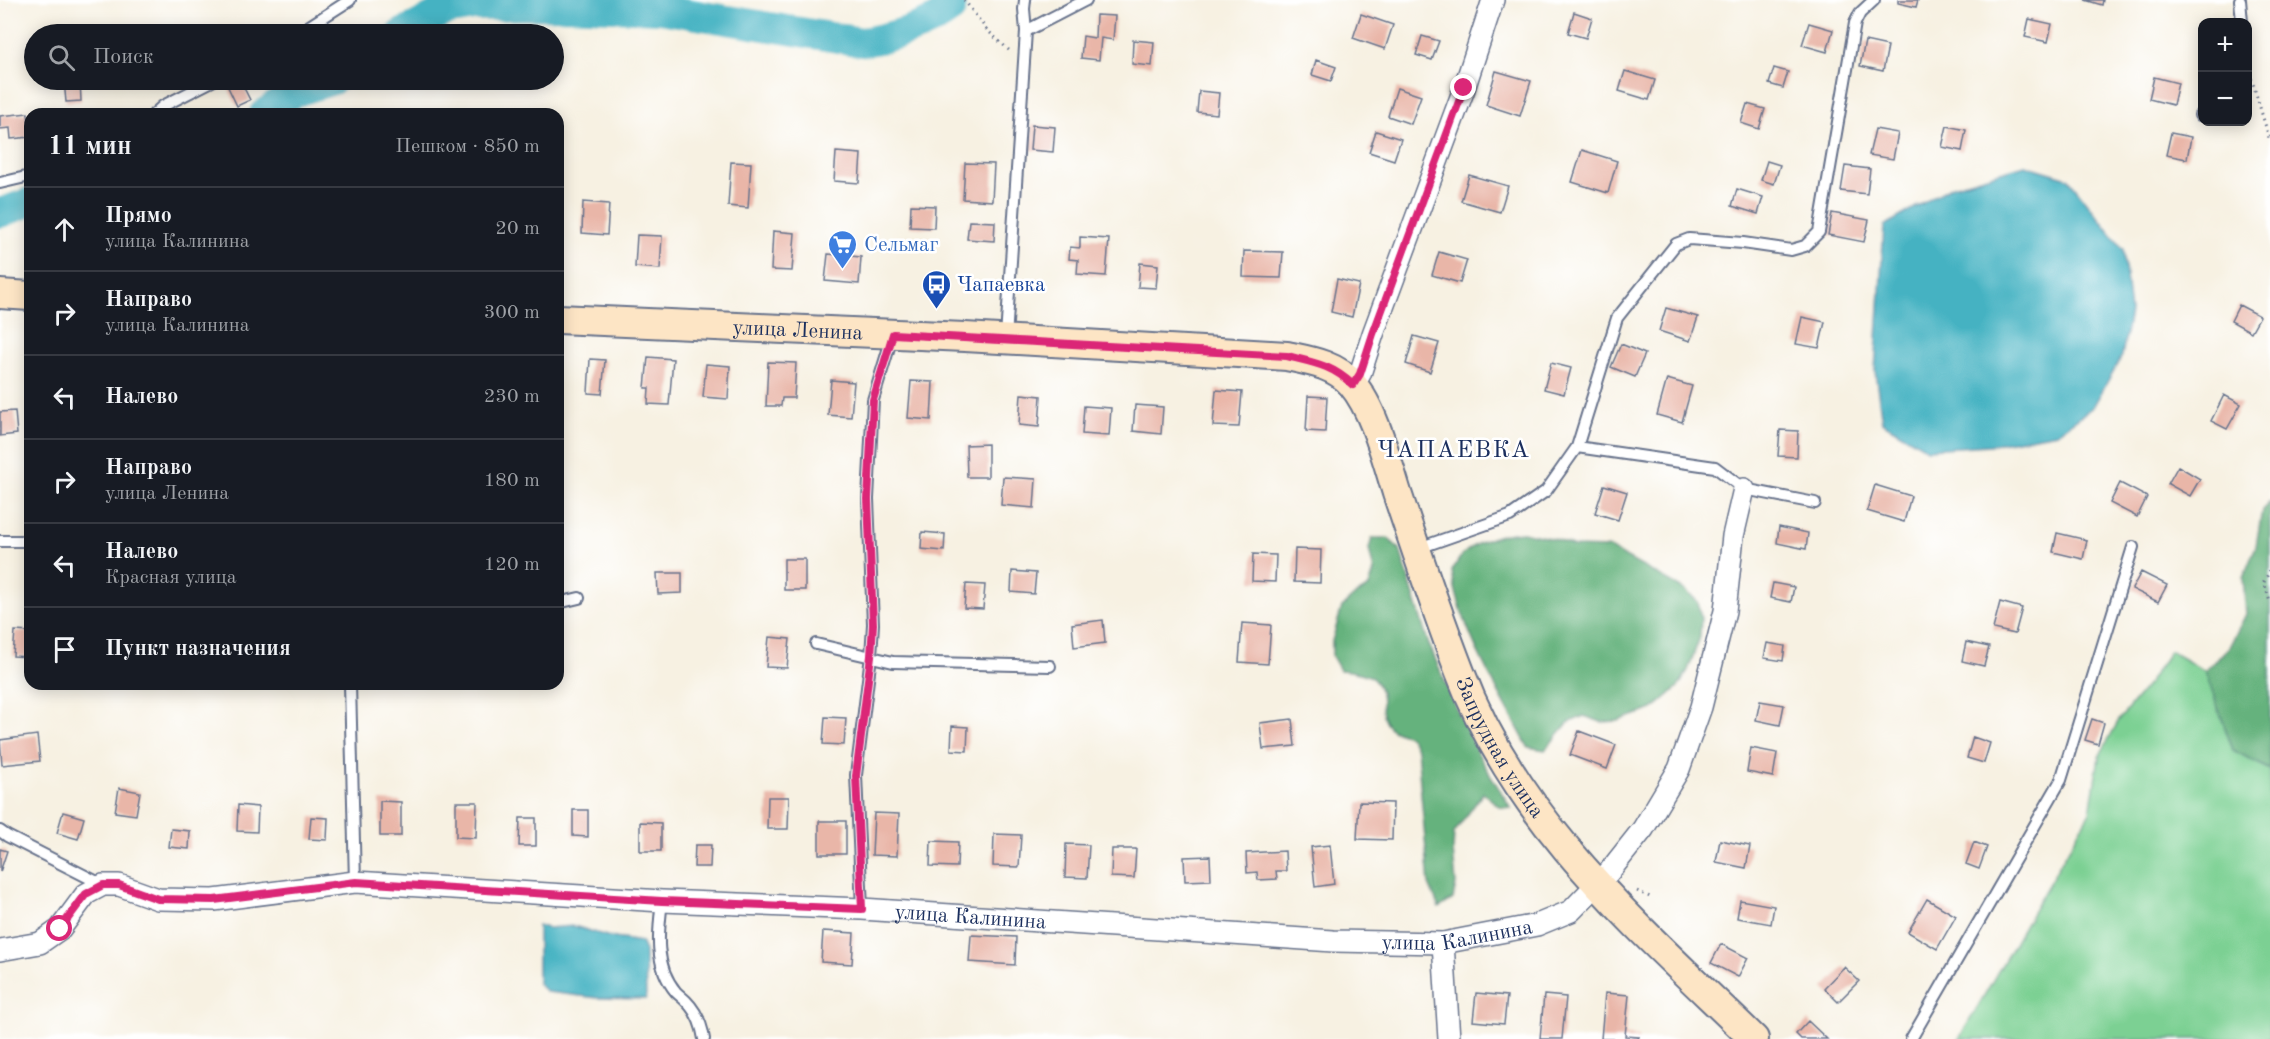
<!DOCTYPE html>
<html lang="ru">
<meta charset="utf-8">
<style>
:root{--surface:#171b24;--page:#242831;--text:#f1f3f6;--muted:#9ea1a6;--line:#363941}
body{margin:0;font-family:"Old Standard TT",serif;background:var(--page);color:var(--text)}
.controls{position:absolute;right:18px;top:18px;display:grid;overflow:hidden;border-radius:12px;box-shadow:0 3px 15px #0003}
.controls button{width:54px;height:54px;display:grid;place-items:center;padding:0;border:0;border-bottom:2px solid var(--line);background:var(--surface);color:var(--text);font:30px sans-serif}
.stop{position:absolute;width:18px;height:18px;margin:-14px;border:4px solid #db2777;border-radius:50%;background:#fff}
.stop.end{background:#db2777;border-color:#fff;box-shadow:0 2px 6px #0008}
.list{margin:0;padding:0;list-style:none}
h2{display:flex;justify-content:space-between;align-items:center;height:78px;margin:0;padding:0 24px;font-size:26px}
h2 small{font-size:20px;font-weight:400;color:var(--muted)}
.list li{display:grid;grid-template-columns:39px 1fr auto;gap:18px;align-items:center;box-sizing:border-box;height:84px;padding:0 24px;border-top:2px solid var(--line)}
.list b{display:block;font-size:22px;white-space:nowrap}
.list p{margin:0;font-size:20px;white-space:nowrap;color:var(--muted)}
.list em{font-size:20px;font-style:normal;color:var(--muted)}
.icon{flex:none;width:33px;height:33px;fill:none;stroke:currentColor;stroke-width:2;stroke-linecap:round;stroke-linejoin:round}
.map{position:relative;flex:none;width:2270px;height:1039px;overflow:hidden}
.search{position:absolute;background:var(--surface);box-shadow:0 3px 15px #0003;left:24px;top:24px;width:540px;height:66px;display:flex;align-items:center;gap:15px;box-sizing:border-box;padding:0 21px;border-radius:33px;color:var(--muted);font-size:22px}
.panel{position:absolute;background:var(--surface);box-shadow:0 3px 15px #0003;left:24px;top:108px;width:540px;height:582px;border-radius:18px}
.map>svg:first-child{display:block}
.green{fill:#7cd093;stroke:#4c8078;stroke-width:1.5}
.forest{fill:#65b27d;stroke:#40706e;stroke-width:1.5}
.water{fill:#45b2c2;stroke:#307090;stroke-width:1.5}
.lines{fill:none;stroke-linecap:round;stroke-linejoin:round}
.river{stroke:#45b2c2;stroke-width:30}
.building{fill:#e9b6a8}
.lane-casing{stroke:#68738c;stroke-width:14}
.street-casing{stroke:#68738c;stroke-width:24}
.secondary-casing{stroke:#68738c;stroke-width:32}
.path{stroke:#68738c;stroke-width:3;stroke-dasharray:1.5 4.5;stroke-linecap:butt}
.lane{stroke:#fff;stroke-width:10}
.street{stroke:#fff;stroke-width:21}
.secondary{stroke:#fde5c5;stroke-width:28}
.route{stroke:#db2777;stroke-width:8}
.labels{text-anchor:middle;stroke-width:5;stroke-linejoin:round;paint-order:stroke}
.shop-label{font-size:21px;fill:#366cbe;stroke:#fff;text-anchor:start}
.transit-label{font-size:21px;fill:#164399;stroke:#fff;text-anchor:start}
.street-label{font-size:21px;fill:#1b2f5e;stroke:#fff}
.quarter-label{font-size:24px;letter-spacing:1.5px;fill:#1b2f5e;stroke:#fff}
</style>
<div class="map">
<svg width="2270" height="1039" viewBox="0 0 2270 1039">
<rect width="100%" height="100%" fill="#fff"/>
<filter id="ink" filterUnits="userSpaceOnUse"><feTurbulence type="fractalNoise" baseFrequency=".0167" numOctaves="2"/><feDisplacementMap in="SourceGraphic" scale="12" xChannelSelector="R" yChannelSelector="G"/><feConvolveMatrix kernelMatrix="1 2 1 2 8 2 1 2 1" color-interpolation-filters="sRGB"/></filter>
<filter id="wash" filterUnits="userSpaceOnUse"><feTurbulence type="fractalNoise" baseFrequency=".008" numOctaves="4" result="noise"/><feDisplacementMap in="SourceGraphic" scale="24" xChannelSelector="R" yChannelSelector="G"/><feGaussianBlur stdDeviation="1.35" result="paint"/><feColorMatrix in="noise" values="0 0 0 0 0 0 0 0 0 0 0 0 0 0 0 0 0 1.4 0 .05"/><feComposite in="paint" operator="in"/></filter>
<g filter="url(#wash)">
<rect width="100%" height="100%" fill="#f7f1e2"/>
<path class="green" d="M2170,651l35,20 28,79 37,20v269h-311l131,-227 9,-55 20,-37 27,-33z"/>
<path class="forest" d="M2270,502v268l-37,-20 -28,-79 24,-24 17,-33 -3,-36 13,-32 6,-36z
M1523,532l35,8 16,7 35,1 76,42 13,12 3,17 -1,18 -12,33 -9,16 -26,23 -35,12 -17,1 -17,-6 -16,7 -23,27 -17,-3c-27,-51 -69,-119 -76,-176 3,-5 6,-11 10,-16 15,-15 41,-22 61,-23z
M1372,538h16l12,12 28,92 30,70 24,49 29,47 -11,-1 -17,-14 -29,40 -1,17 3,34 -3,15 -14,9 -10,-24 -12,-135 -8,-13c-45,-11 -14,-37 -37,-58 -8,-6 -23,-7 -32,-8l-8,-14v-15l10,-34 12,-11 15,-9 5,-16 -5,-22z"/>
<path class="water" d="M2025,165l43,13 55,71 7,63 -8,44 -29,51 -36,26 -68,12 -62,4 -45,-27 -7,-51 9,-145 68,-40z
M538,925l9,3 27,-2 36,11 31,5 4,9 1,48 -48,-1 -51,-6 -9,-8z"/>
<g class="lines">
<path class="river" d="M401,34l44,-23 29,-5 91,-1 95,4 202,33c27,-4 66,-15 89,-33
M264,114l29,-21 40,-13
M0,213l30,-11"/>
</g>
<g id="blocks">
<path class="building" d="M1898,0h20l-2,7 -18,-4z
M2085,0h18l-1,5z
M1574,12l18,6 -6,20 -18,-5z
M1361,14l32,11 -8,24 -32,-11z
M1096,15l19,1 -2,24 -12,-2 -2,22 -18,-2 2,-22 12,2z
M2029,19l23,5 -4,18 -23,-5z
M1809,23l24,7 -6,22 -25,-7z
M175,29h19v5h-19z
M1422,36l17,5 -7,19 -16,-5z
M1133,40l21,2 -2,24 -20,-2z
M1865,41l23,5 -5,25 -23,-5z
M1316,60l20,7 -5,14 -19,-6z
M1774,68l14,4 -5,16 -14,-4z
M1496,71l35,10 -11,35 -34,-11z
M1625,71l30,9 -6,20 -30,-9z
M2154,77l24,6 -5,22 -24,-6z
M64,80h16l1,21 -15,1z
M240,80l10,20 -13,6 -9,-19z
M1397,88l24,8 -10,28 -23,-8z
M1199,91l20,2 -2,21 -20,-2z
M1747,104l18,5 -6,20 -18,-6z
M28,113l2,24 -19,2 -1,-11 -10,1v-13z
M1032,125l23,2 -2,25 -23,-2z
M1947,126l19,4 -4,21 -20,-4z
M1875,129l23,4 -5,26 -24,-4z
M1376,131l25,8 -7,21 -25,-8z
M2171,133l20,4 -4,22 -21,-4z
M1582,150l35,11 -9,32 -36,-11z
M836,152l25,2 -2,29 -25,-2z
M1767,161l13,4 -6,19 -13,-4z
M731,162l20,1 -3,45 -20,-2z
M965,163l29,1 -2,37 -29,-2z
M1845,166l25,3 -3,25 -26,-3z
M1469,175l39,11 -8,26 -39,-11z
M1737,189l26,8 -5,17 -26,-8z
M583,202l26,2 -2,31 -25,-2z
M911,205l24,1 -1,22 -24,-1z
M1832,213l37,7 -5,22 -36,-7z
M969,221l26,1 -1,19 -27,-2z
M773,231l22,2 -3,38 -21,-1z
M637,235l25,1 -2,33 -25,-2z
M1080,237l29,2 -3,37 -29,-2 1,-14 -9,-1 1,-12 10,1z
M1244,251l39,1 -2,26 -38,-1z
M1439,252l28,8 -7,23 -28,-8z
M828,254l33,3 -2,27 -34,-3z
M1140,263l18,2 -2,23 -18,-1z
M1337,279l22,5 -7,33 -21,-5z
M2239,305l21,11 -9,16 -20,-11z
M1666,308l32,9 -8,24 -31,-10z
M1802,317l23,5 -6,26 -23,-4z
M1414,336l25,7 -9,29 -24,-8z
M1621,344l24,10 -10,23 -24,-10z
M648,357l25,2 -4,46 -21,-1 1,-16h-4z
M590,359l15,1 -3,34 -14,-1z
M768,362l28,1 -2,35h-12l-1,8h-15z
M1551,363l20,5 -7,26 -20,-5z
M706,364l24,2 -2,33 -25,-2z
M1667,379l25,7 -10,36 -25,-7z
M831,380l23,2 -3,35 -23,-2z
M911,381l22,1 -2,38 -23,-2z
M1216,390l26,2 -3,35 -26,-1z
M1021,394l20,2 -2,31 -20,-2z
M2224,395l17,9 -14,25 -16,-8z
M1308,396l19,1 -2,35 -19,-1z
M1135,405l28,2 -2,27 -28,-3z
M1084,406l27,2 -2,28 -27,-2z
M15,411l2,23 -17,2v-24z
M1780,430l18,1 -1,26 -19,-1z
M988,444v33h-21l-1,-32z
M2178,466l22,13 -10,17 -22,-12z
M1003,477l33,2 -2,29 -33,-3z
M2120,483l27,14 -10,20 -27,-14z
M1604,485l23,7 -9,28 -23,-7z
M1875,485l36,11 -7,26 -37,-11z
M1779,527l29,6 -2,16 -29,-6z
M922,532l23,2 -1,17 -23,-2z
M2057,533l30,7 -4,19 -30,-7z
M1295,549l26,1 -1,33 -26,-1z
M1253,554l23,1 -1,27 -23,-1z
M784,559h21v31h-21z
M1012,571l24,2 -2,21 -23,-2z
M2141,572l26,13 -9,17 -26,-13z
M657,573h25v20l-24,1z
M1773,583l21,4 -3,15 -21,-4z
M966,584l19,1 -2,24 -19,-1z
M2000,602l22,6 -7,26 -22,-5z
M1103,620l2,23 -31,4 -2,-23z
M1242,623l29,2 -3,39 -29,-2z
M15,631l15,1v25l-17,-1z
M769,637l21,2 -3,29 -21,-1z
M1966,642l23,5 -5,19 -22,-5z
M1767,643l18,3 -2,15 -19,-3z
M1760,701l24,4 -4,20 -24,-5z
M825,717l21,1 -2,27 -21,-1z
M1292,719l3,27 -32,3 -3,-26z
M2092,719l12,4 -6,21 -13,-4z
M952,726l16,1 -1,24 -16,-1z
M1579,731l37,14 -9,24 -37,-14z
M37,735l3,26 -38,4 -2,-25z
M1973,737l17,6 -6,20 -17,-5z
M1751,748l26,5 -4,24 -26,-5z
M119,788l21,4 -4,23 -21,-3z
M768,797h21l-1,32h-21z
M380,801l21,1v34h-21z
M456,802h21l-1,36 -20,-1z
M1359,802l34,1 -1,37 -35,-1z
M238,805l20,2 -1,25 -20,-1z
M573,810h15v27l-15,-1z
M63,812l21,6 -6,21 -21,-6z
M874,813l25,1 -2,42 -25,-1z
M311,817l17,1 -1,22 -18,-1z
M520,818h16v28h-17z
M819,821h27v33h-27z
M640,822l21,1v28h-21z
M171,829l19,2 -1,18 -20,-2z
M994,834l27,1 -2,32 -26,-1z
M1720,840l30,6 -4,22 -30,-6z
M931,841l27,1 -1,25 -27,-1z
M1974,842l13,5 -8,22 -13,-5z
M1066,844l23,1 -2,33 -22,-1z
M695,845h16l-1,22h-16z
M1330,845l4,39 -19,3 -4,-40z
M0,849l7,2 -7,21z
M1112,849h24l-2,29 -23,-1z
M1285,851l1,20h-10l1,8 -19,1 -1,-8 -10,1 -1,-20z
M1210,856l1,24 -26,1 -1,-24z
M1927,899l29,17 -19,33 -29,-17z
M1740,900l34,6 -3,18 -34,-6z
M823,931l31,2 -2,31 -31,-2z
M971,935l45,2 -1,28 -46,-3z
M1721,944l27,14 -10,19 -27,-14z
M1844,967l15,14 -21,21 -14,-14z
M1476,993l31,3 -3,28 -31,-3z
M1605,993l24,2 -4,41 14,1 -1,2h-37z
M1544,995l22,2 -4,42h-22z
M1808,1021l19,18h-26l-5,-5z"/>
</g>
</g>
<g filter="url(#ink)">
<use href="#blocks" fill-opacity="0" stroke="#68738c" stroke-width="1.5"/>
<g class="lines">
<defs>
<path id="lane" d="M2240,0l2,22
M1026,31l60,-31
M297,34l53,-34
M154,114l9,-8 51,-26
M2200,115h2
M0,183l30,-7
M1006,338l20,-307 -2,-22 1,-9
M1577,447l40,-129 59,-74 13,-5 54,4 48,7 14,-4 14,-14 36,-209 5,-10 14,-13
M0,541h30
M1416,549l94,-33 36,-25 31,-44 138,20 29,22 71,14
M558,603l21,-5
M816,644l77,18 157,4
M350,684l5,198
M0,831l7,5 96,49
M662,901c-4,31 -8,65 14,91 3,3 7,6 10,9 10,10 16,25 18,38
M862,909l-6,-134 15,-119 2,-32 -5,-125 5,-99 20,-66
M1911,1039l150,-259 72,-233"/>
<g id="street">
<path d="M1354,385l6,-11 13,-40 91,-245 29,-89"/>
<path d="M1443,943l6,96"/>
<path id="s1" d="M0,950l40,-7 20,-14 26,-35 17,-9h16l39,14 56,1 141,-18 307,19 200,8 471,32 110,2 94,-18 34,-14 38,-39 34,-43 36,-60 22,-62 24,-96 8,-75 11,-47"/>
</g>
<g id="secondary">
<path d="M0,294l30,2"/>
<path id="s2" d="M558,319l407,18 322,19c24,5 49,9 65,28 22,25 35,77 45,109 20,60 40,120 63,179 57,152 181,257 294,367"/>
</g>
</defs>
<use href="#lane" class="lane-casing"/>
<use href="#street" class="street-casing"/>
<use href="#secondary" class="secondary-casing"/>
<path class="path" d="M964,0l23,30 24,22
M2248,67l22,74
M2270,570l-6,12 6,20
M1637,891l13,6"/>
<use href="#lane" class="lane"/>
<use href="#street" class="street"/>
<use href="#secondary" class="secondary"/>
</g>
</g>
<g class="lines" filter="url(#ink)">
<path class="route" d="M60,929l26,-35 17,-9h16l39,14 56,1 142,-18 306,19 200,8 -6,-133 15,-120 2,-32 -5,-125 5,-99 20,-66 394,22c28,7 45,9 66,29l7,-11 13,-40 91,-246"/>
</g>
<defs>
<symbol id="supermarket-pin" viewBox="-11 -11 22 30"><path d="M0 17L-7.5 6A9.5 9.5 0 1 1 7.5 6Z" fill="#3f7fe0" stroke="#fff"/><path d="M-6-5.5h2.5l.6 2H6L4.5 2H-2.5L-4.4-4H-6ZM-1.5 3.2a1.3 1.3 0 1 0 .1 0ZM3 3.2a1.3 1.3 0 1 0 .1 0Z" fill="#fff"/></symbol>
<symbol id="bus-pin" viewBox="-11 -11 22 30"><path d="M0 17L-7.5 6A9.5 9.5 0 1 1 7.5 6Z" fill="#1a4fb4" stroke="#fff"/><path d="M-5-6H5V4H4V6H2V4H-2V6H-4V4H-5ZM-3.5-4V0h7V-4ZM-3.5 1.2v1.5H-2V1.2ZM2 1.2v1.5H3.5V1.2Z" fill="#fff"/></symbol>
</defs>
<g fill-rule="evenodd">
<use href="#supermarket-pin" x="826" y="228" width="33" height="45"/>
<use href="#bus-pin" x="920" y="268" width="33" height="45"/>
</g>
<g class="labels">
<g class="shop-label">
<text x="864" y="251">Сельмаг</text>
</g>
<g class="transit-label">
<text x="957" y="291">Чапаевка</text>
</g>
<g class="street-label">
<text dy="7" stroke="none"><textPath href="#s2" startOffset="240">улица Ленина</textPath></text>
<text dy="7" stroke="none"><textPath href="#s2" startOffset="1196">Запрудная улица</textPath></text>
<text dy="7" stroke="none"><textPath href="#s1" startOffset="1000">улица Калинина</textPath></text>
<text dy="7" stroke="none"><textPath href="#s1" startOffset="1488">улица Калинина</textPath></text>
</g>
<g class="quarter-label">
<text x="1454" y="457">ЧАПАЕВКА</text>
</g>
</g>
</svg>
<div class="controls">
<button>+</button>
<button>−</button>
</div>
<div class="stop" style="left:60px;top:929px"></div>
<div class="stop end" style="left:1464px;top:88px"></div>
<div class="search"><svg class="icon" aria-label="search" viewBox="0 0 24 24"><circle cx="10" cy="10" r="6"/><path d="M15 15l6 6"/></svg>Поиск</div>
<section class="panel">
<h2>11 мин<small>Пешком · 850 m</small></h2>
<ul class="list">
<li><svg class="icon" aria-label="ahead" viewBox="0 0 24 24"><path d="M12 20V5M6 11l6-6 6 6"/></svg><div><b>Прямо</b><p>улица Калинина</p></div><em>20 m</em></li>
<li><svg class="icon" aria-label="right" viewBox="0 0 24 24"><path d="M7 20v-9h11M14 6l5 5-5 5"/></svg><div><b>Направо</b><p>улица Калинина</p></div><em>300 m</em></li>
<li><svg class="icon" aria-label="left" viewBox="0 0 24 24"><path d="M17 20v-9H6M10 6l-5 5 5 5"/></svg><div><b>Налево</b></div><em>230 m</em></li>
<li><svg class="icon" aria-label="right" viewBox="0 0 24 24"><path d="M7 20v-9h11M14 6l5 5-5 5"/></svg><div><b>Направо</b><p>улица Ленина</p></div><em>180 m</em></li>
<li><svg class="icon" aria-label="left" viewBox="0 0 24 24"><path d="M17 20v-9H6M10 6l-5 5 5 5"/></svg><div><b>Налево</b><p>Красная улица</p></div><em>120 m</em></li>
<li><svg class="icon" aria-label="arrive" viewBox="0 0 24 24"><path d="M6 21V4h12l-3 4 3 4H6"/></svg><div><b>Пункт назначения</b></div></li>
</ul>
</section>
</div>
